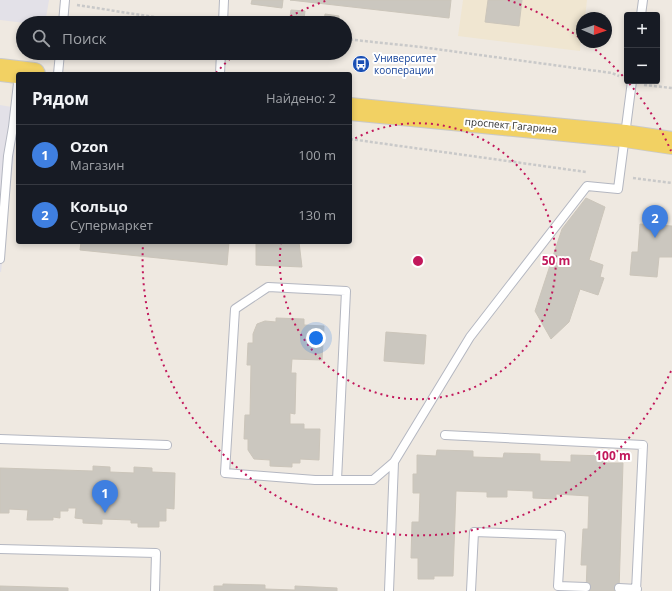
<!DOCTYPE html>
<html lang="ru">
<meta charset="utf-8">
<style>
:root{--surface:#171b24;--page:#242831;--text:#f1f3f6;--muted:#9ea1a6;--line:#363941;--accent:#4264fb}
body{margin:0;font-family:"Open Sans",sans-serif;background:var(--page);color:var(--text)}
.controls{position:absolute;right:12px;top:12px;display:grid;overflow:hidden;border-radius:4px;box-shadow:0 2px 6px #0003}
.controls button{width:36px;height:36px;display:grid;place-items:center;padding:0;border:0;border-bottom:1px solid var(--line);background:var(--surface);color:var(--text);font:20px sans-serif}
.compass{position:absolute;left:576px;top:12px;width:36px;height:36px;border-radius:50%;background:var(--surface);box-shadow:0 2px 6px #0003;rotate:92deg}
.you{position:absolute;left:316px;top:338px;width:14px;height:14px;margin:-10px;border:3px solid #fff;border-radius:50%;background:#1a73e8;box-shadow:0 0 0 6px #1a73e833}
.badge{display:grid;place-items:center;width:26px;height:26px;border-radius:50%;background:var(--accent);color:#fff;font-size:13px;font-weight:700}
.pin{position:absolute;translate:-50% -33px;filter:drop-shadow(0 1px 2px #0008)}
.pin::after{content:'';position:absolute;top:21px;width:14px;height:12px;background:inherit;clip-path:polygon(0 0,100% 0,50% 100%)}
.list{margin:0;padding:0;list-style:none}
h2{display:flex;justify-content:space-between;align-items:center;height:52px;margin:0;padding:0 16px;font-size:17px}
h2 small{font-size:13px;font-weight:400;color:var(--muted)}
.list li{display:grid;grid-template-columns:26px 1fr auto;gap:12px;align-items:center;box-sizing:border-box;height:60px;padding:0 16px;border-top:1px solid var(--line)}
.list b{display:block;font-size:15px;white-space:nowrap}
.list p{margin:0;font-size:13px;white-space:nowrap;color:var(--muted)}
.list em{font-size:13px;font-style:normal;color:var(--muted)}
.icon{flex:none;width:22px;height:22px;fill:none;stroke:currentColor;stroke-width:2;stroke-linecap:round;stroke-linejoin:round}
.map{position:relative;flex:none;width:672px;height:591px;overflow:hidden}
.search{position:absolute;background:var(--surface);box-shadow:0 2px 6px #0003;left:16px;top:16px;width:336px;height:44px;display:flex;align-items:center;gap:10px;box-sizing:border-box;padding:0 14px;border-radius:22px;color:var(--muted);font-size:15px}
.panel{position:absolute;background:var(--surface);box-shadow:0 2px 6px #0003;left:16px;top:72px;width:336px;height:172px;border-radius:4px}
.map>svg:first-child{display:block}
.industrial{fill:#e3e1e8}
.education{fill:#f0e6d1}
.building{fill:#cbc7bf;stroke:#cbc5ba}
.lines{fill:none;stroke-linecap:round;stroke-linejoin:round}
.service-casing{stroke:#b4b7c1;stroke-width:10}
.primary-casing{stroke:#c9c9c9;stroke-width:24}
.path{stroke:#c9c9c9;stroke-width:2.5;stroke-dasharray:3 2;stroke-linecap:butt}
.service{stroke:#fff;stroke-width:8}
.primary{stroke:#f2d163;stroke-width:22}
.ring{fill:none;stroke:#c2185b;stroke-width:2;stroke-dasharray:2 4}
.labels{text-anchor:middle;stroke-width:4;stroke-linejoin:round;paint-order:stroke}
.transit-label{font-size:10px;fill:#164399;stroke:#fff;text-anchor:start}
.street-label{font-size:10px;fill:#2e2e2e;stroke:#fff}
.centre{fill:#c2185b;stroke:#fff;stroke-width:2}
.ring-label{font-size:12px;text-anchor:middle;font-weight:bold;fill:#c2185b;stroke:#fff;stroke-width:4;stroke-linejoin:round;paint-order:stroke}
</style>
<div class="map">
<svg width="672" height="591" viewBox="0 0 672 591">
<rect width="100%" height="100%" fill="#efe9e1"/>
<path class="industrial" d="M0,0h49l-4,23h-20l-25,-3z
M0,105l18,3v13l-17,151h-1z"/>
<path class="education" d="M463,0h124l-2,18h-3l-2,33 -122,-15z"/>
<path class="building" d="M252,0h31l-1,8 -31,-4z
M290,0h161l-2,18z
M488,0h34l-3,26 -34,-4z
M291,10l14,1 -1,8 -14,-2z
M325,14l14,2v6l-15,-1z
M586,198l19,9 -16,53 14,5 -3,12 4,1 -6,17 -18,-6 -11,33 -18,17 -16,-28 27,-82z
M640,224l32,2v31h-13l-2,20 -27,-2 2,-23h6z
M81,242h148l-2,23 -147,-15z
M256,242h43l3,25 -46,-2z
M276,318l28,1v6l20,1 -2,34 -30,-1 -1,14h5l-1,41 -5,-1v11h14v5h16l-1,31 -19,-1v4h-8v4l-22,-1v-6l-16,-1 -6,-9v-11h-4l1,-24h5l1,-50h-4l1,-22h5v-9l4,-10 8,-3 11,1z
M386,332l40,3 -2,29 -40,-3z
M437,450l36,1v6l30,1 1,-5 36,1v7l31,1v-7l36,1 -1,7h17l-4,128h-33l1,-26h-6l2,-36h5l1,-33 -33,-2v5l-23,-1v-7l-26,-1v7h-20v-5l-31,-1 -3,85h-19v3h-16v-21h-7l1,-36h7l1,-29h-7v-19h4v-19l19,1z
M93,466l17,1v5l24,1v-6l18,1v4l23,1 -1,36 -8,-1v13h-7v6h-21v-4h-7v-3l-29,-1v5l-19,-1v-4l-8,-1 1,-10h-8v3h-8v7l-7,-1v3h-26l1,-10 -19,-1v4h-9v-45l93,3z
M223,584l42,1v4l30,1v-4l42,2v3h-123v-5h9z
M0,586l68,2v3h-68z"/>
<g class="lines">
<defs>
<path id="service" d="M641,15l2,-15
M63,23l2,-23
M223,23l1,-23
M58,74l2,-21
M220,74l1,-21
M0,259l8,-103 5,-29 5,-44
M445,435l198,10 -7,146
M0,439l167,6
M337,480l9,-189 -78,-4 -33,22 -10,164 90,7h58l21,-18
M0,549l156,4 -1,38
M619,588l18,1
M389,591l5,-129 76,-125 117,-151 31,3 14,-108
M471,591l3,-59 87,3 -3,51 28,1"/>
<path id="primary" d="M0,70l34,4
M350,109l275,27 47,7"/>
</defs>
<use href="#service" class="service-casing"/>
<use href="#primary" class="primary-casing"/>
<path class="path" d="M77,5l115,18
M345,39l76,8 191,26 7,3
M644,85l28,3
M350,139l236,33
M633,178l39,5"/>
<use href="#service" class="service"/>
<use href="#primary" class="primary"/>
</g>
<g class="ring">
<path d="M350 141A138 138 0 1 1 281 243"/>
<path d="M671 371A276 276 0 0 1 143 244M216 73A276 276 0 0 1 235 54M280 22A276 276 0 0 1 328 0M508 0A276 276 0 0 1 580 38M586 42A276 276 0 0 1 671 151"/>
</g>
<defs>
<symbol id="bus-disc" viewBox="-11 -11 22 22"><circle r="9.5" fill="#1a4fb4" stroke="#fff"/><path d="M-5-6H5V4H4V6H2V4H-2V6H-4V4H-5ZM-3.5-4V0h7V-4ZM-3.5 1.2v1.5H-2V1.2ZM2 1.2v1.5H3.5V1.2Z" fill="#fff"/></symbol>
</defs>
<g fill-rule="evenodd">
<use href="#bus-disc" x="351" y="54" width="20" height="20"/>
</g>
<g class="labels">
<g class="transit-label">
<text x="374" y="62">Университет<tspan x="374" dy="12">кооперации</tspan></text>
</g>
<g class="street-label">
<text transform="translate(511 125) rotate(5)" y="4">проспект Гагарина</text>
</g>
</g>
<circle cx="418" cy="261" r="6" class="centre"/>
<g class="ring-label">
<text x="556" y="265">50 m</text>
<text x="613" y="460">100 m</text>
</g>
</svg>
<div class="controls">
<button>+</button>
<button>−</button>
</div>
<svg class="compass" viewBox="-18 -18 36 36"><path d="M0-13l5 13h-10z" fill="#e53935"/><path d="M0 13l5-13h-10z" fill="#9ea1a6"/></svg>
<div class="you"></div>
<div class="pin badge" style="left:105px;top:513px;background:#3f7fe0">1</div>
<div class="pin badge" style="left:655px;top:238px;background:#3f7fe0">2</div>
<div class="search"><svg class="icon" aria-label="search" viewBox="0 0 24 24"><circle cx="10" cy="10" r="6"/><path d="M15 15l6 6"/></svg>Поиск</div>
<section class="panel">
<h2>Рядом<small>Найдено: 2</small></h2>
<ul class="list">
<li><span class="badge" style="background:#3f7fe0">1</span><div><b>Ozon</b><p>Магазин</p></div><em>100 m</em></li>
<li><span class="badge" style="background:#3f7fe0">2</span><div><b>Кольцо</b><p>Супермаркет</p></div><em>130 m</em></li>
</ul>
</section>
</div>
